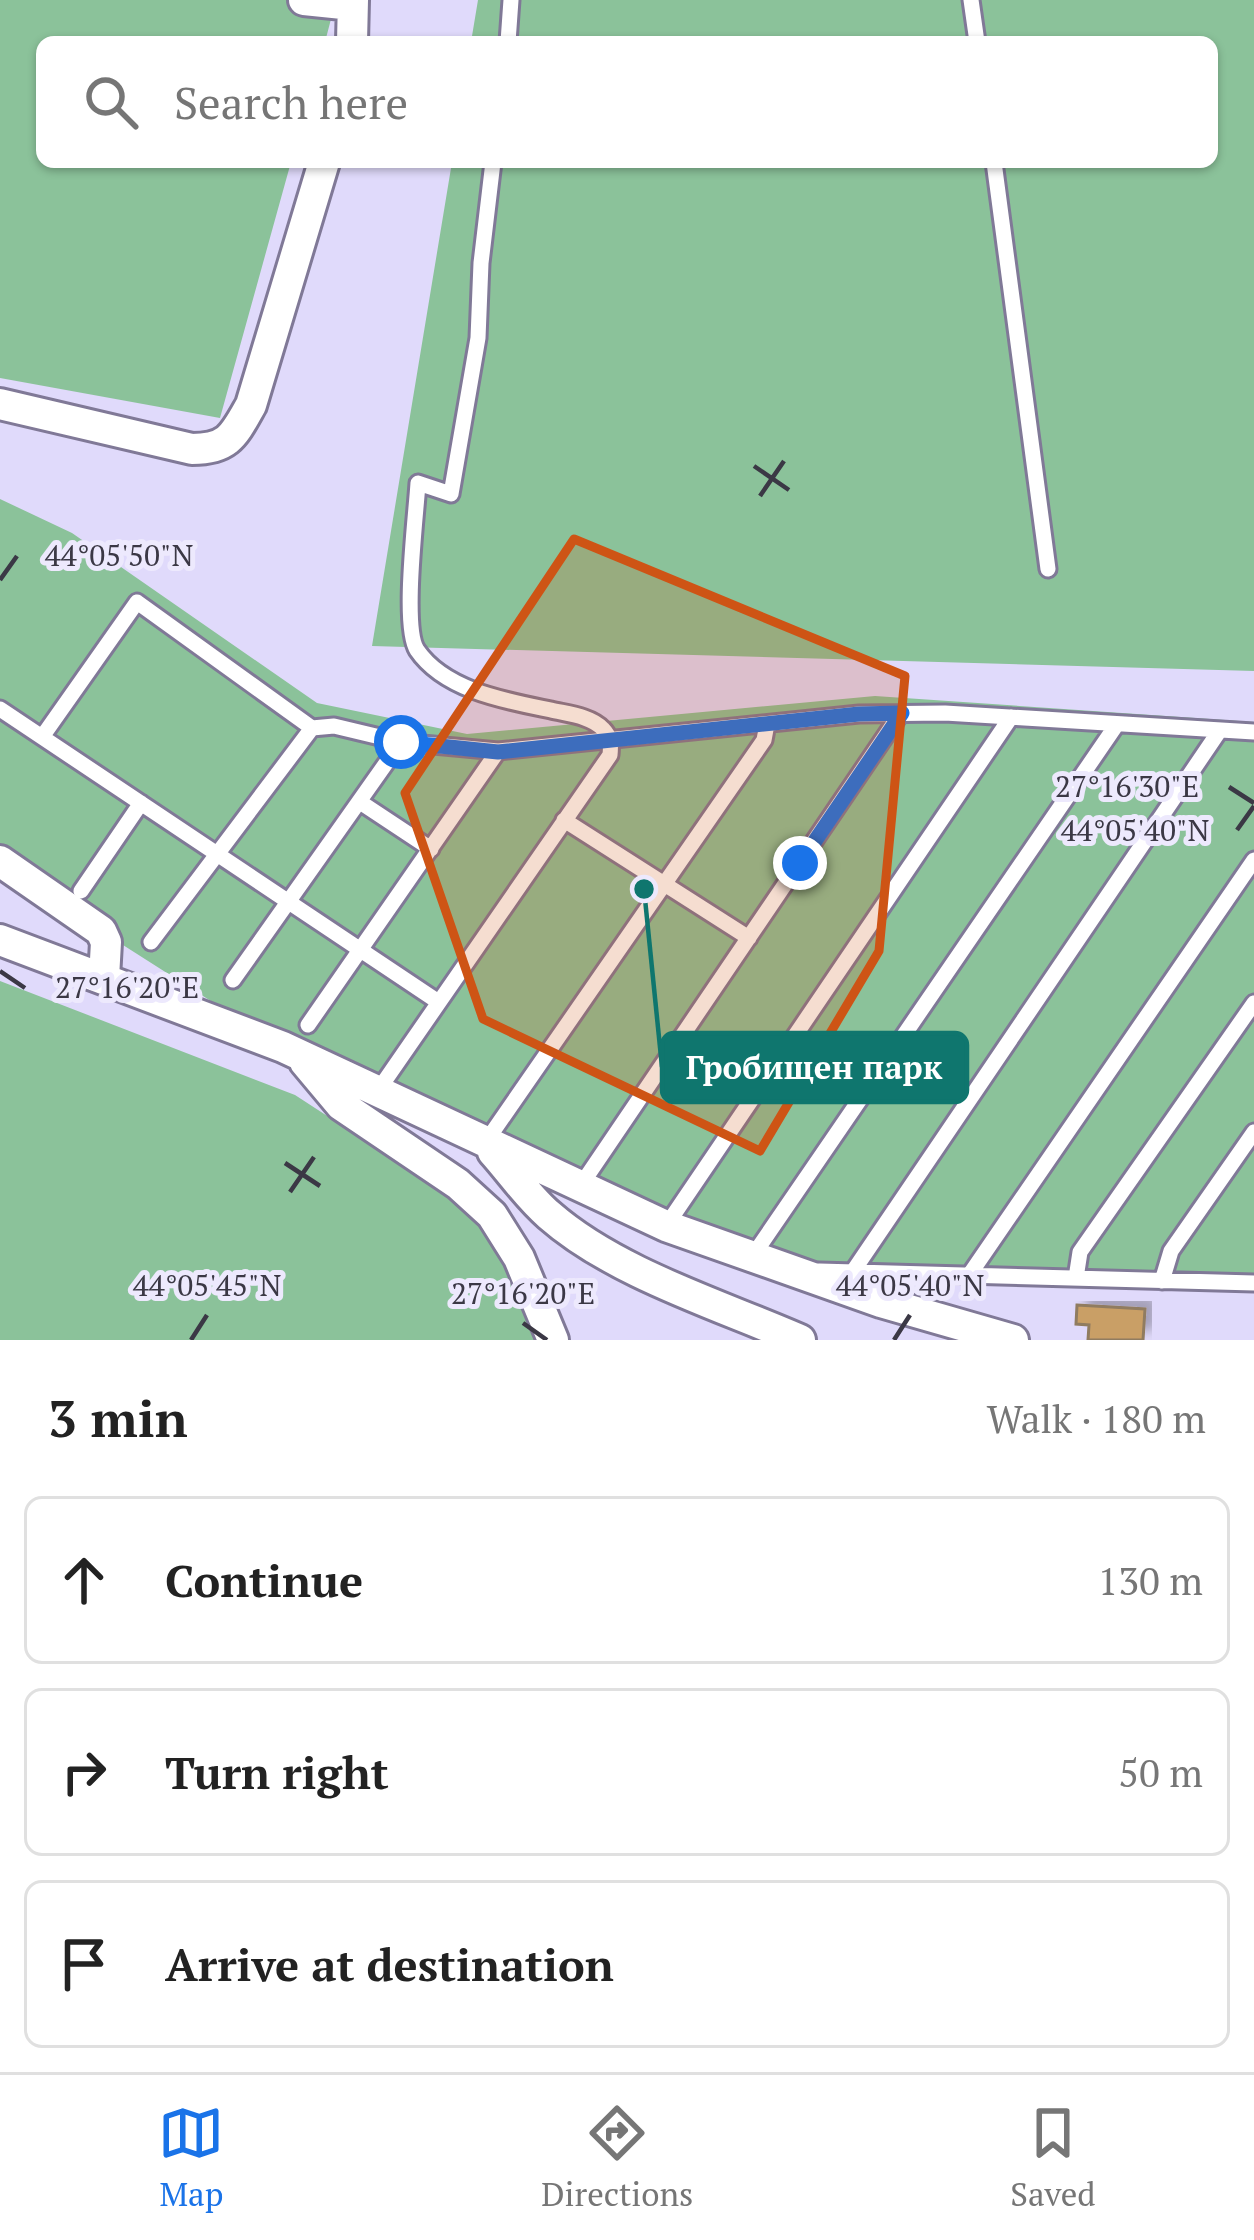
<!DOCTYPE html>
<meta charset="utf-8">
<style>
:root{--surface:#fff;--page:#f2f2f2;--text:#222;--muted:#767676;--line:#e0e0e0;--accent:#1a73e8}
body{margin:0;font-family:"PT Serif",serif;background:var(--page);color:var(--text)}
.stop{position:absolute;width:36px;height:36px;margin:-27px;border:9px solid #1a73e8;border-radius:50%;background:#fff}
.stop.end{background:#1a73e8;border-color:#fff;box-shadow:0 3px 12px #0008}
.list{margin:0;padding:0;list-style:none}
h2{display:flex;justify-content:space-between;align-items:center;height:156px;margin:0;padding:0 48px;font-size:51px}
h2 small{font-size:39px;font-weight:400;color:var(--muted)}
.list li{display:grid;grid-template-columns:78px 1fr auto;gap:36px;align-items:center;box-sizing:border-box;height:168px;margin:0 24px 24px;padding:0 24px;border:3px solid var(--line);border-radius:18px}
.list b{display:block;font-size:45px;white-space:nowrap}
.list em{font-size:39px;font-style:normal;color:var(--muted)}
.icon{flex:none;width:66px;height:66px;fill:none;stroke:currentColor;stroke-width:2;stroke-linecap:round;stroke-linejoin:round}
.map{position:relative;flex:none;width:1254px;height:1340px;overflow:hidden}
.search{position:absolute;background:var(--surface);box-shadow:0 3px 9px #0004;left:36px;right:36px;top:36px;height:132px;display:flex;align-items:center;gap:30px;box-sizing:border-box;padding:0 42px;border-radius:18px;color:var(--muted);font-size:45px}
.sheet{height:732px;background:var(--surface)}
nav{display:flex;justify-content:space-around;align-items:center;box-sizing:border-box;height:168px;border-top:3px solid var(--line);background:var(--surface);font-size:33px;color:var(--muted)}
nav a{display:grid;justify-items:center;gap:6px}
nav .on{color:var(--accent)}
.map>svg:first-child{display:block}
.green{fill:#8bc29a}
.building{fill:#c99f66;stroke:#907b61;stroke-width:3;filter:url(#shadow)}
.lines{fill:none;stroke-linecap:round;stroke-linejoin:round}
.lane-casing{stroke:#807997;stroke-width:21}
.street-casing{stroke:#807997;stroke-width:36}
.lane{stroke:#fff;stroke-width:15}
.street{stroke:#fff;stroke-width:30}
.route{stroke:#1a73e8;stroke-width:15}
.marked{fill:#ce5415;fill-opacity:0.2;stroke:#ce5415;stroke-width:9;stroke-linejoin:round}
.ticks{fill:none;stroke:#3b3845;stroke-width:4.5}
.ticks-label{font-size:30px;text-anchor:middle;fill:#3b3845;stroke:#ede9fd;stroke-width:10;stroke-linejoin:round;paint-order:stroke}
.leader{fill:none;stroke:#0f766e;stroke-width:4.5}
.callout-dot{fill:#0f766e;stroke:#ede9fd;stroke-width:4.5}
.callout{fill:#0f766e;stroke:#0f766e;stroke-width:4.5}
.callout-label{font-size:33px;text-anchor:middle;font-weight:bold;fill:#fff}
</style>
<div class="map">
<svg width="1254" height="1340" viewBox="0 0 1254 1340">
<defs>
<filter id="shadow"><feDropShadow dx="11" dy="-11" stdDeviation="6" flood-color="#0004"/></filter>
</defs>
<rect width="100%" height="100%" fill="#e0dafb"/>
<path class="green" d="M0,0h336l-11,42h-283v120h249l-71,256 -220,-40z
M478,0h776v671l-882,-25 80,-484h760v-120h-741z
M0,499l72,34 245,170 150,31 408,-38 379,26v561l-455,-11 -516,-225 -182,-116 -101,-59z
M0,981l295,114 143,93 61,54 39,89 -2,9h-536z"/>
<path class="building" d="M1077,1305l68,4 -2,31h-55l1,-15 -13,-1z"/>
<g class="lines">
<defs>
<path id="lane" d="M971,0l6,42
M508,42l3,-42
M994,162l54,407
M0,709l437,292
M42,737l95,-135 175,126
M360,802l71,47
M564,820l185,118
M81,891l60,-88
M151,942l161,-214 22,-2 67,16 97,9 361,-37 86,-1 309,19
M233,980l168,-238
M308,1025l190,-274
M377,1092l233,-337c1,-10 1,-18 -7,-26 -12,-13 -35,-15 -52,-19 -44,-9 -106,-19 -134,-60 -15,-23 -1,-134 1,-167l33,11 27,-156 3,-75 12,-101
M485,1143l279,-403 3,-16
M581,1185l320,-472
M666,1226l345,-509
M752,1257l365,-533
M854,1270l366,-540
M819,1271l435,12
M970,1274l284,-414
M1076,1278l4,-26 174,-249
M1162,1281l9,-30 83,-119"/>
<path id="street" d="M304,0l39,4 3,-4
M352,42l1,-42
M0,404l192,45c37,0 42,-14 59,-44l73,-243
M0,861l101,70 5,11 -2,36
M0,940l283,107 383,179 215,76 132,38
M305,1062l36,43 117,79 34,31 27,43 34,82
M493,1152c18,20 35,45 56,63 66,58 171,90 251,125"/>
</defs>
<use href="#lane" class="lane-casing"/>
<use href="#street" class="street-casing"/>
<use href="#lane" class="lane"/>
<use href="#street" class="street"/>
</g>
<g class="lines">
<path class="route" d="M401,742l97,10 361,-38 43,-1 -102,150"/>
</g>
<path class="marked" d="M574,539l331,137 -26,275 -119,200 -277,-132 -78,-226z"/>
<path class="ticks" d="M754,466l35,24M760,496l24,-35M0,580l17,-24M1229,787l25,16M1237,830l17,-24M0,971l25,17M285,1163l35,23M290,1192l24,-35M523,1323l24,17M191,1340l16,-25M894,1340l16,-25"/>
<g class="ticks-label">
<text x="119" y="566">44°05'50"N</text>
<text x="1127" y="797">27°16'30"E</text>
<text x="1135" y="841">44°05'40"N</text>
<text x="127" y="998">27°16'20"E</text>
<text x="207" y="1296">44°05'45"N</text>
<text x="910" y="1296">44°05'40"N</text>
<text x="523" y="1304">27°16'20"E</text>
</g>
<path class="leader" d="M644 889L662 1067"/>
<circle class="callout-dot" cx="644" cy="889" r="12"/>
<rect class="callout" x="662" y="1033" width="305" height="69" rx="12"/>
<g class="callout-label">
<text x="814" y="1079">Гробищен парк</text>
</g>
</svg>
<div class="stop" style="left:401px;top:742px"></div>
<div class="stop end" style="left:800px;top:863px"></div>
<div class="search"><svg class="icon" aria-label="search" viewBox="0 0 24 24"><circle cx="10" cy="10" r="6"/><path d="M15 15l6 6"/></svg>Search here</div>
</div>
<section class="sheet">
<h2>3 min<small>Walk · 180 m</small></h2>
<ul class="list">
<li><svg class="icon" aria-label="ahead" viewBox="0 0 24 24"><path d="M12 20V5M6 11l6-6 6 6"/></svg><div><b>Continue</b></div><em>130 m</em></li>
<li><svg class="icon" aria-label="right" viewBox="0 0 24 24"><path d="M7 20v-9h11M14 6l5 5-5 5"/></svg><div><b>Turn right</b></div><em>50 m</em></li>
<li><svg class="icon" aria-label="arrive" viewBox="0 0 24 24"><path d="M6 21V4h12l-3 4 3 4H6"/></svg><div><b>Arrive at destination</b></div></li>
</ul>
</section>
<nav>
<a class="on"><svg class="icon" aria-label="map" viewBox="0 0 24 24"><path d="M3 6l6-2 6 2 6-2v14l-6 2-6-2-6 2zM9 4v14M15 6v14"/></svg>Map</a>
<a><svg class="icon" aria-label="directions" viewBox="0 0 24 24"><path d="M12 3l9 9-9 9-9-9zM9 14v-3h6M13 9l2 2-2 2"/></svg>Directions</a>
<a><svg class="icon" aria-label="saved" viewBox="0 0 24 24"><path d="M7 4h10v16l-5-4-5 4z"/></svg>Saved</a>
</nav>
